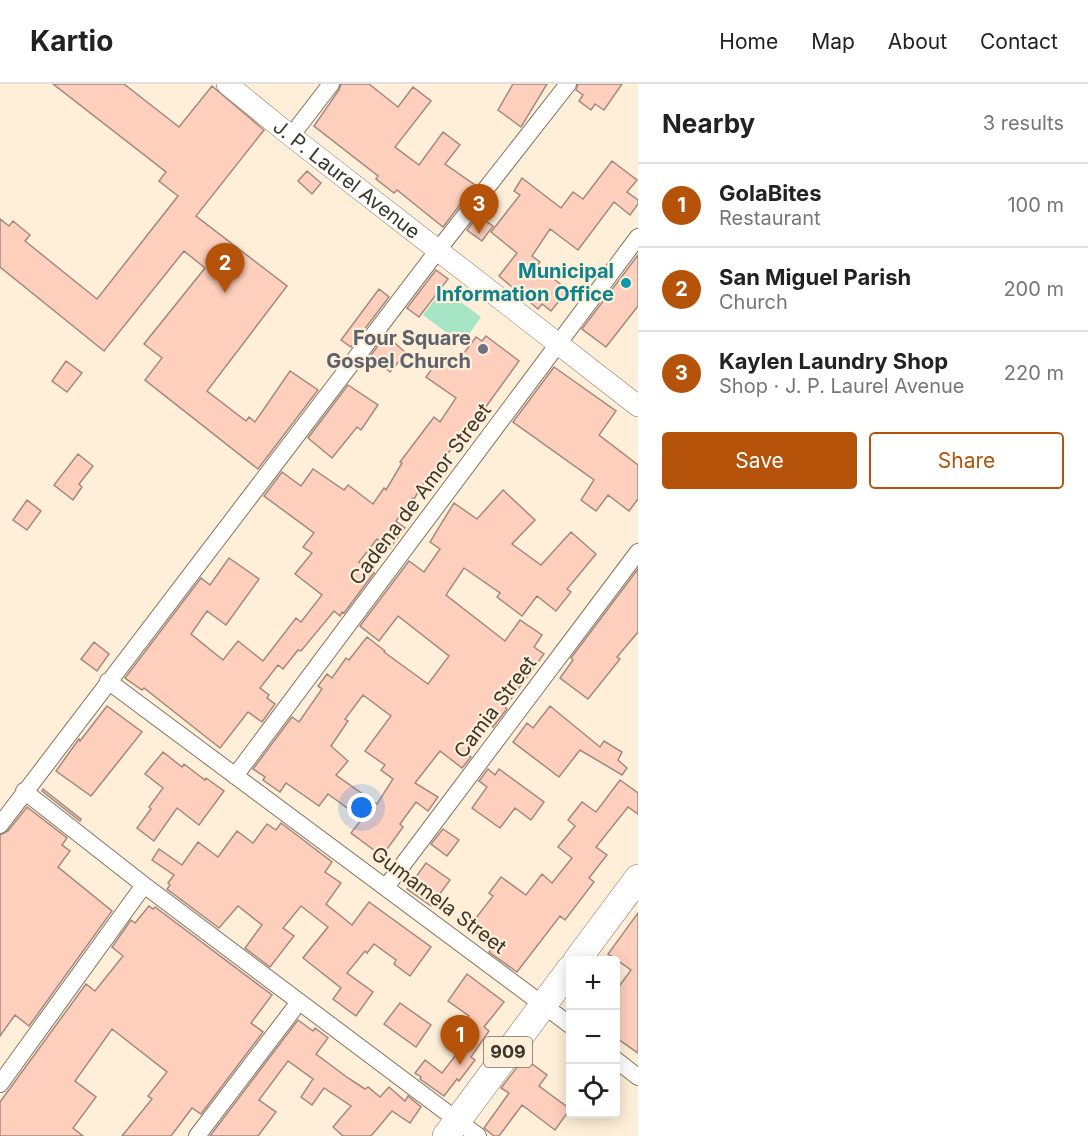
<!DOCTYPE html>
<meta charset="utf-8">
<style>
:root{--surface:#fff;--page:#f2f2f2;--text:#222;--muted:#767676;--line:#e0e0e0;--accent:#b45309}
body{margin:0;font-family:Inter,sans-serif;background:var(--page);color:var(--text)}
.controls{position:absolute;right:18px;bottom:18px;display:grid;overflow:hidden;border-radius:6px;box-shadow:0 3px 15px #0003}
.controls button{width:54px;height:54px;display:grid;place-items:center;padding:0;border:0;border-bottom:2px solid var(--line);background:var(--surface);color:var(--text);font:30px sans-serif}
.you{position:absolute;left:362px;top:724px;width:21px;height:21px;margin:-15px;border:4px solid #fff;border-radius:50%;background:#1a73e8;box-shadow:0 0 0 9px #1a73e833}
.badge{display:grid;place-items:center;width:39px;height:39px;border-radius:50%;background:var(--accent);color:#fff;font-size:20px;font-weight:700}
.pin{position:absolute;translate:-50% -50px;filter:drop-shadow(0 2px 3px #0008)}
.pin::after{content:'';position:absolute;top:32px;width:21px;height:18px;background:inherit;clip-path:polygon(0 0,100% 0,50% 100%)}
.list{margin:0;padding:0;list-style:none}
h2{display:flex;justify-content:space-between;align-items:center;height:78px;margin:0;padding:0 24px;font-size:26px}
h2 small{font-size:20px;font-weight:400;color:var(--muted)}
.list li{display:grid;grid-template-columns:39px 1fr auto;gap:18px;align-items:center;box-sizing:border-box;height:84px;padding:0 24px;border-top:2px solid var(--line)}
.list b{display:block;font-size:22px;white-space:nowrap}
.list p{margin:0;font-size:20px;white-space:nowrap;color:var(--muted)}
.list em{font-size:20px;font-style:normal;color:var(--muted)}
.actions{display:flex;gap:12px;padding:18px 24px}
.actions a{flex:1;padding:14px 0;border:2px solid var(--accent);border-radius:6px;text-align:center;font-size:21px;color:var(--accent)}
.actions .main{background:var(--accent);color:#fff}
.icon{flex:none;width:33px;height:33px;fill:none;stroke:currentColor;stroke-width:2;stroke-linecap:round;stroke-linejoin:round}
.map{position:relative;flex:none;width:638px;height:1052px;overflow:hidden}
header{display:flex;align-items:center;gap:36px;box-sizing:border-box;height:84px;padding:0 30px;background:var(--surface);border-bottom:2px solid var(--line)}
header strong{font-size:28px}
nav{display:flex;gap:33px;margin-inline-start:auto;font-size:21px}
main{display:flex}
aside{flex:1;background:var(--surface)}
.map>svg:first-child{display:block}
.green{fill:#a5e4c4}
.building{fill:#fecfbc;stroke:#a2897f;stroke-width:1.5;fill-rule:evenodd}
.lines{fill:none;stroke-linecap:round;stroke-linejoin:round}
.minor-casing{stroke:#837560;stroke-width:18}
.tertiary-casing{stroke:#837560;stroke-width:22}
.primary-casing{stroke:#837560;stroke-width:28}
.minor{stroke:#fff;stroke-width:16}
.tertiary{stroke:#fff;stroke-width:21}
.primary{stroke:#fff;stroke-width:27}
.culture-dot{fill:#0f9aa8;stroke:#ffefd8;stroke-width:2}
.worship-dot{fill:#6b7280;stroke:#ffefd8;stroke-width:2}
.labels{text-anchor:middle;stroke-width:4.5;stroke-linejoin:round;paint-order:stroke}
.shield{fill:#ffefd8;stroke:#766d60;stroke-width:1.5}
.shield-label{font-size:18px;font-weight:bold;fill:#3b352c}
.street-label{font-size:20px;fill:#3b352c;stroke:#ffefd8}
.culture-label{font-size:20px;font-weight:bold;fill:#0d838f;stroke:#ffefd8;text-anchor:end}
.worship-label{font-size:20px;font-weight:bold;fill:#5b616d;stroke:#ffefd8;text-anchor:end}
</style>
<header>
<strong>Kartio</strong>
<nav><a>Home</a><a>Map</a><a>About</a><a>Contact</a></nav>
</header>
<main>
<div class="map">
<svg width="638" height="1052" viewBox="0 0 638 1052">
<rect width="100%" height="100%" fill="#ffefd8"/>
<path class="green" d="M443,205l38,28 -19,27 -39,-29z"/>
<path class="building" d="M53,0h71l55,43 33,-41 52,44 -68,86 91,70 -80,105 39,30 3,-4 6,5 35,-51 28,19 -60,79 -113,-89 17,-22 -18,-14 61,-76 -21,-17 -80,100 -104,-84v-48l9,7 4,-5 17,14 -5,6 72,58 81,-103 -19,-15 7,-9z
M341,0h28l29,23 15,-20 18,14 -36,46 24,18 24,-33 17,13 -15,19 30,21 -32,42 -46,-37 -3,3 -18,-14 2,-3 -64,-50 25,-36z
M513,0h34l-26,43 -23,-17z
M578,0h44l-18,26 -9,-6 -4,6 -12,-9 4,-6 -7,-5z
M612,77l25,19 -10,12 11,8v4l-8,11 -16,-13 -36,48 -28,-21 -18,27 8,6 -3,4 31,24 -17,21 -9,-7 -4,5 -39,-33 18,-23 -26,-21 29,-37 -6,-4 8,-13 39,30 12,-16 10,7z
M307,87l14,12 -9,11 -14,-13z
M478,132l15,10 -11,15 -15,-11z
M638,171v51l-32,41 -24,-18z
M436,186l12,9 -29,38 -12,-9z
M379,205l10,8 -38,50 -10,-7z
M386,251l20,18 -16,19 -19,-17z
M486,252l33,25 -42,58 -3,-1 -31,42 4,3 -17,22 -5,-4 -11,18 -2,-1 -16,23 9,7 -15,20 -13,-9 -18,23 15,11 -30,40 -2,-1 -2,4 -6,-5 -33,40 -3,-1 -15,19 -5,-4 -18,23 9,7 -2,3 8,6 -13,18 -14,-10 -28,36 -76,-60 -2,2 -17,-12 76,-100 9,7 19,-27 30,21 -33,46 -19,-14 -16,23 32,26 15,-19 25,20 33,-43 5,4 21,-27 -27,-21 17,-21 -9,-6 11,-14 -50,-37 18,-24 19,14 12,-17 31,21 4,-5 25,19 11,-16 2,2 16,-27 -2,-1 34,-45 6,5 16,-24 -30,-21 16,-22 13,10 21,-28 6,4z
M66,277l16,12 -15,19 -15,-11z
M554,283l62,44 -17,24 39,30v34l-9,12 -21,-16 -12,16 -15,-11 13,-20 -81,-58z
M348,301l30,20 -17,25 -4,-3 -25,31 -24,-20z
M78,370l15,12 -14,18 3,3 -9,13 -19,-15z
M503,406l32,30 -23,24 29,21 30,-33 25,22 -29,35 4,3 -15,19 -19,-15 -15,20 -25,-19 3,-4 -36,-25 -18,27 59,46 15,-21 22,15 -8,12 10,7 -39,53 2,2 -14,18 -2,-2 -10,7 -16,21 6,4 -9,11 -22,-17 -25,32 23,14 -10,14 -12,-9 -16,22 3,3 -21,29 -31,-23 11,-14 -34,-25 -9,12 -33,-23 -6,9 -17,-12 2,-3 -12,-8 39,-52 7,5 23,-33 -4,-3 9,-12 5,4 14,-20 3,2 18,-23 18,14 -1,1 44,32 21,-28 -51,-40 -19,25 -19,-15 49,-65 15,11 16,-23 -10,-7 24,-39 23,16zM363,611l28,21 -26,35 20,14 -4,5 12,9 -16,25 -41,-29 12,-14 -17,-15 17,-25 -3,-2z
M27,416l14,11 -14,19 -14,-10z
M638,485v63l-21,25 3,2 -32,40 -28,-21 13,-18 -2,-2z
M94,558l15,12 -12,17 -16,-12z
M107,622l35,26 -51,64 -35,-25 23,-32 1,2z
M550,622l50,41 4,-6 18,11 -4,8 9,8 -5,7 -42,-25 -21,27 -46,-35 14,-19 6,5z
M163,668l19,15 2,-3 21,16 1,-2 18,13 -25,34 -22,-17 -23,33 -17,-13 14,-19 -2,-2 14,-19 -18,-14z
M488,685l7,6 4,-6 45,33 -13,18 -16,-12 -15,20 -28,-20 15,-21 -8,-6z
M620,696l18,13v21l-10,-7 -32,40 11,8 -18,23 5,4 -29,38 -5,-4 -43,56 -28,-20 5,-6 -25,-19 24,-31 -4,-3 12,-16 25,18 16,-21 10,9 20,-25 -14,-11 17,-21 -7,-6 14,-18 14,10z
M43,705l38,30 -1,2 -38,-30z
M27,723l40,31 -5,7 8,6 -12,16 54,44 -83,115 -14,-11 -15,21v-201l8,-4z
M281,739l51,39 -7,10 16,11 -15,21 26,21 17,-23 62,45 -21,29 -16,-12 2,-4 -22,-16 -7,9 -2,-2 -18,22 26,19 -17,24 -23,-17 8,-11 -38,-30 25,-31 -27,-21 -18,22 11,8 -24,31 -25,-19 17,-23 -24,-19 -19,22 -52,-39 3,-4 -2,-2 6,-8 -22,-15 7,-11 23,16 16,-23 20,15 19,-26 16,12 14,-19 9,6z
M443,745l16,11 -12,16 -16,-12z
M426,779l24,17 -19,26 -24,-17z
M149,822l4,3 2,-2 117,88 -21,28 12,9 -62,82 -9,-6 -21,28h-49l30,-37 -4,-3 19,-24 -55,-43 -37,52 21,16 -23,31 10,8h-83v-34l86,-118 9,7 28,-35 -11,-9 19,-27 4,3z
M638,829v140l-23,-16v-45l16,-22 -23,-16z
M467,890l37,28 -20,25 5,4 -18,26 4,3 -16,21 -2,-2 -13,17 -24,-17 1,-2 -6,-4 10,-13 17,13 24,-31 -10,-7 13,-19 -21,-15z
M400,919l31,22 -15,22 -32,-23z
M298,936l15,11 2,-3 13,10 -12,16 32,24 17,11 3,-2 12,10 9,-10 16,14 3,-5 13,11 -11,16 -18,-12 -21,25h-28l-10,-9 18,-21 -27,-18 -12,17 -11,-8 12,-18 -25,-18 -29,39 17,12 -18,24h-48z
M524,974l23,17 -8,11 31,23 -15,21 -33,-25 -23,31h-5l-10,-8 25,-35 -8,-5z"/>
<g class="lines">
<defs>
<path id="minor" d="M291,52l40,-52
M108,597l462,344
M235,692l403,-539
M24,707l120,94 334,251
M0,741l438,-575 130,-166
M386,803l252,-335
M616,976l22,17
M0,1000l144,-199
M197,1052l102,-134"/>
<g id="tertiary">
<path id="s1" d="M227,0l64,52 347,270"/>
</g>
<path id="primary" d="M577,876l61,-82
M446,1052l124,-167"/>
</defs>
<use href="#minor" class="minor-casing"/>
<use href="#tertiary" class="tertiary-casing"/>
<use href="#primary" class="primary-casing"/>
<use href="#minor" class="minor"/>
<use href="#tertiary" class="tertiary"/>
<use href="#primary" class="primary"/>
</g>
<circle class="culture-dot" cx="626" cy="199" r="6"/>
<circle class="worship-dot" cx="483" cy="265" r="6"/>
<g class="labels">
<rect class="shield" x="484" y="953" width="48" height="30" rx="4.5"/>
<g class="shield-label">
<text x="508" y="974">909</text>
</g>
<g class="street-label">
<text dy="7" stroke="none"><textPath href="#s1" startOffset="153">J. P. Laurel Avenue</textPath></text>
<text transform="translate(420 410) rotate(-53)" y="7">Cadena de Amor Street</text>
<text transform="translate(495 623) rotate(-53)" y="7">Camia Street</text>
<text transform="translate(439 816) rotate(37)" y="7">Gumamela Street</text>
</g>
<g class="culture-label">
<text x="614" y="194">Municipal<tspan x="614" dy="23">Information Office</tspan></text>
</g>
<g class="worship-label">
<text x="471" y="261">Four Square<tspan x="471" dy="23">Gospel Church</tspan></text>
</g>
</g>
</svg>
<div class="controls">
<button>+</button>
<button>−</button>
<button><svg class="icon" aria-label="locate" viewBox="0 0 24 24"><circle cx="12" cy="12" r="6"/><path d="M12 2v4M12 18v4M2 12h4M18 12h4"/></svg></button>
</div>
<div class="you"></div>
<div class="pin badge" style="left:460px;top:981px">1</div>
<div class="pin badge" style="left:225px;top:209px">2</div>
<div class="pin badge" style="left:479px;top:150px">3</div>
</div>
<aside>
<h2>Nearby<small>3 results</small></h2>
<ul class="list">
<li><span class="badge">1</span><div><b>GolaBites</b><p>Restaurant</p></div><em>100 m</em></li>
<li><span class="badge">2</span><div><b>San Miguel Parish</b><p>Church</p></div><em>200 m</em></li>
<li><span class="badge">3</span><div><b>Kaylen Laundry Shop</b><p>Shop · J. P. Laurel Avenue</p></div><em>220 m</em></li>
</ul>
<div class="actions"><a class="main">Save</a><a>Share</a></div>
</aside>
</main>
